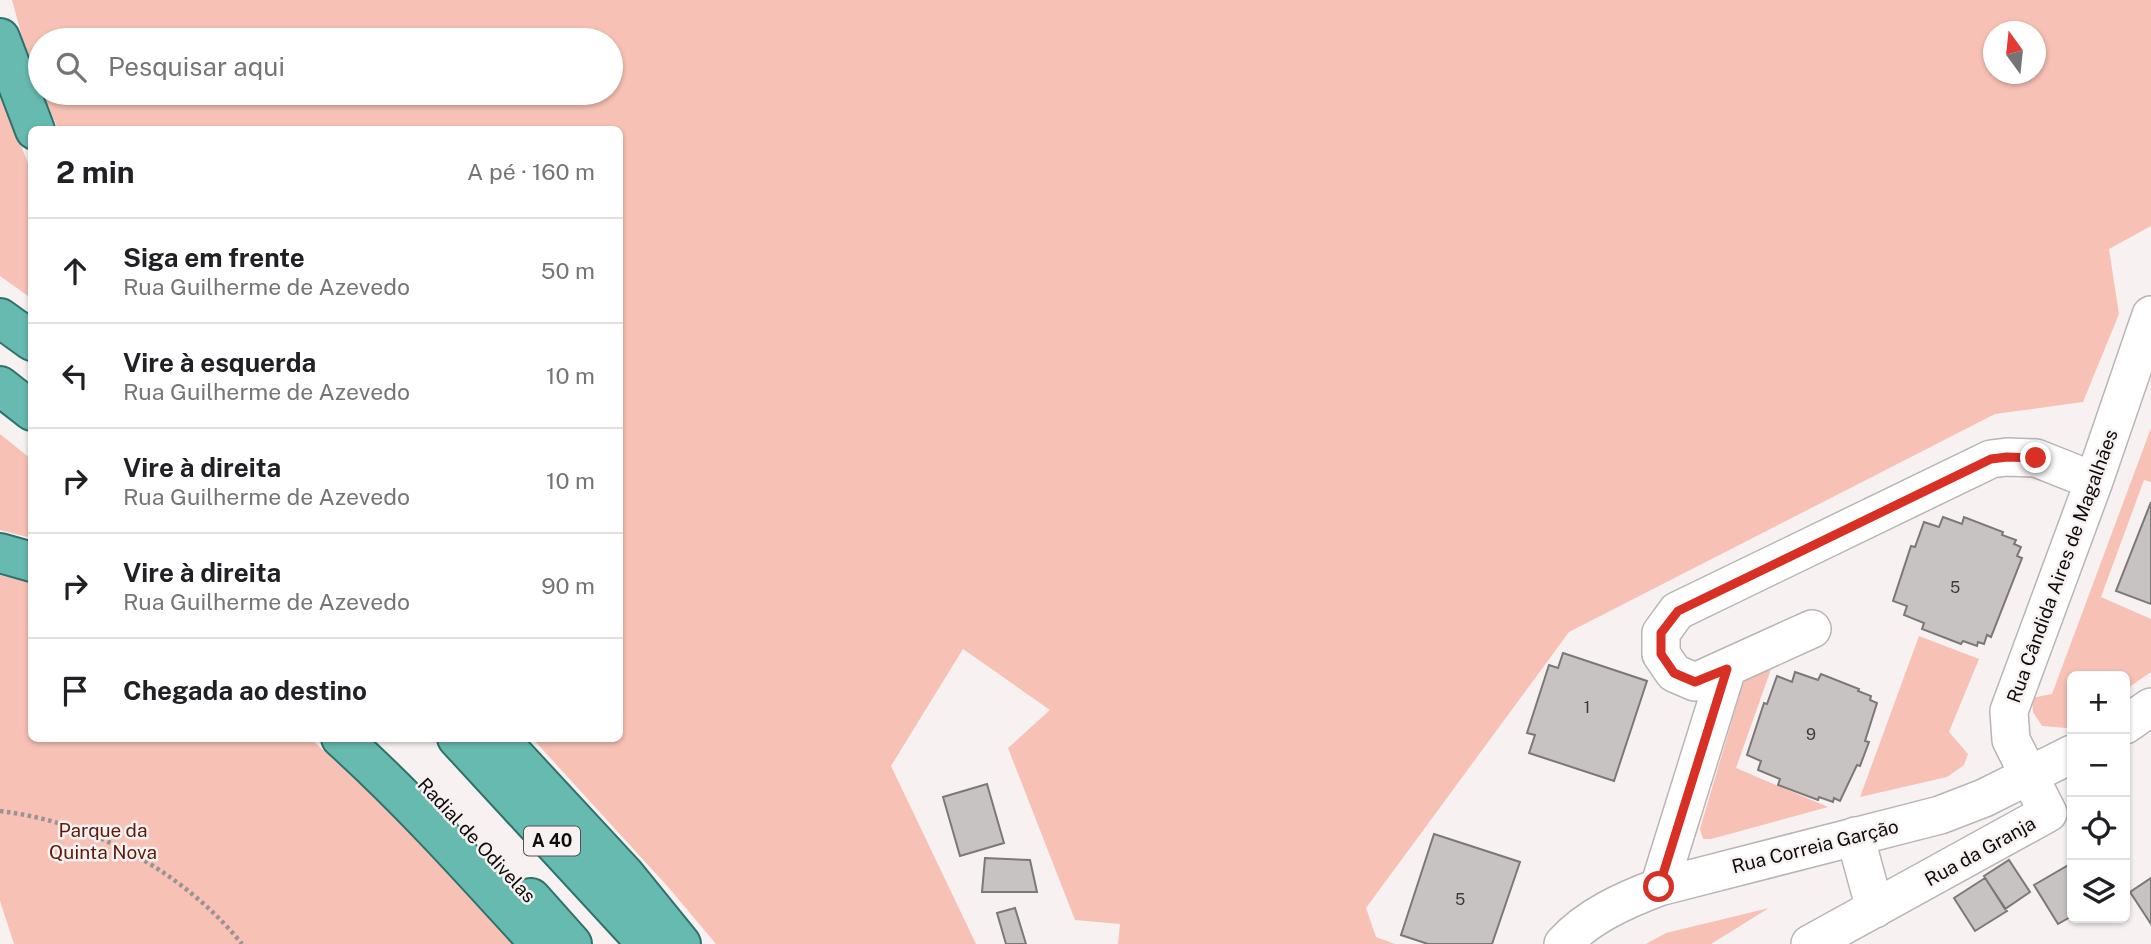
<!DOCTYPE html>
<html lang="pt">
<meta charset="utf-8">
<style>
:root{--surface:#fff;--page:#f2f2f2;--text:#202124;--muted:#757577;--line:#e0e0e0}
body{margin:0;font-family:"Public Sans",sans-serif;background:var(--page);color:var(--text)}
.controls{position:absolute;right:21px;bottom:21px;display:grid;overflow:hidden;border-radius:10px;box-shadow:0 2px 5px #0004}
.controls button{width:63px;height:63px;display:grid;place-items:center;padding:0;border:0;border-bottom:2px solid var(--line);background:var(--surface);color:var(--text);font:35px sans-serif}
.compass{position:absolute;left:1983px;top:21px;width:63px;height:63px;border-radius:50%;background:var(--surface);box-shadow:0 2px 5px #0004;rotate:345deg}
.stop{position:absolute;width:21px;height:21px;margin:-16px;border:5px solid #d93025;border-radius:50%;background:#fff}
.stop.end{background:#d93025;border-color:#fff;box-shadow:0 2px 7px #0008}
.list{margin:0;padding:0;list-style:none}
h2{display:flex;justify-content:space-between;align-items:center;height:91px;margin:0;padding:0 28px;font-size:30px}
h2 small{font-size:23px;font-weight:400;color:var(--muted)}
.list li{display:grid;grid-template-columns:46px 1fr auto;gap:21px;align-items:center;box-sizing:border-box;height:105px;padding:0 28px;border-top:2px solid var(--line)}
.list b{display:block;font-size:26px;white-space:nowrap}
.list p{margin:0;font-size:23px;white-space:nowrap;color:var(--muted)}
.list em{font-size:23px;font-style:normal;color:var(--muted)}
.icon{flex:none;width:38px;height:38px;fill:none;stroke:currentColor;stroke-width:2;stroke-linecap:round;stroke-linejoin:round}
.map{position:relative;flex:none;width:2151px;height:944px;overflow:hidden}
.search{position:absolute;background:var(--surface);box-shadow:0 2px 5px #0004;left:28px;top:28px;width:595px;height:77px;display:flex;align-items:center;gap:18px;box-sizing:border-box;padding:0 24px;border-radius:38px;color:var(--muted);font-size:26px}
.panel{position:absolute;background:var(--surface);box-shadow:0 2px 5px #0004;left:28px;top:126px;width:595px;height:616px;border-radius:10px}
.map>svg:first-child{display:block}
.green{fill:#f7c1b5;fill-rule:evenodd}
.building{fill:#c7c3c2;stroke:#7c7877;stroke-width:2}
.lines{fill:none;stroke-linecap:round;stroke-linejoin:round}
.minor-casing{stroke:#b9b5b4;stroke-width:40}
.trunk-casing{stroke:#2e7269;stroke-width:42}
.path{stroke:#989493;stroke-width:4.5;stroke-dasharray:3.5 3.5;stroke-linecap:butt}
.minor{stroke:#fff;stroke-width:37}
.trunk{stroke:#66baaf;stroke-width:38}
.route{stroke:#d93025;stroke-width:9}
.labels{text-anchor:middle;stroke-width:5;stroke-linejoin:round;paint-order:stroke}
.number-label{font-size:16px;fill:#3c3a39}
.shield{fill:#f7f2f1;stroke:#535150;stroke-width:2}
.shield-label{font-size:18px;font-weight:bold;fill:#0d0c0b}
.street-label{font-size:19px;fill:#0d0c0b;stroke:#f7f2f1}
.park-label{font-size:19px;fill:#5f180a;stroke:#f7f2f1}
</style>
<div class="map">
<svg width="2151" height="944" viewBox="0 0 2151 944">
<rect width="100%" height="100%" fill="#f7f2f1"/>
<path class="green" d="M12,0h2139v226l-42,23 10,65 -36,88 -88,12 -426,218 -203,276 10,29 19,7h-277l2,-20 -45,-4 -67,-172 42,-38 -87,-61 -72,117 85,178h-260l-47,-56 -136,-149 87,-1v-608l-562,-1 -15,-36h568v-53h-571v46l-15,-38zM1994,32h42v42h-42z
M0,92l31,79v127l-31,-22z
M2151,428v54l-7,-2 -43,117 50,22v53l-26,18v-14h-53v49l-5,3 -25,-2 -9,-14 -1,-14 20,-4z
M0,434l31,25v79l-31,-8z
M0,575l31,7 1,156 279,1 74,68 128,137h-499l-14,-43z
M1919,636l60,23 -30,73 19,22 -4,11 -17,12 -87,20z
M1768,667l3,2 -35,99 92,39 -117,32h-8l-3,-10 46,-156z
M1769,908l-58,36h-65l20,-11z"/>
<path class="building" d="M2151,502v102l-35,-13z
M1943,517l19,7 2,-7 39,15 -1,3 14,5 -2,4 7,3 -4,9 5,2 -31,79 -4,-2 -3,9 -6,-2 -1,4 -14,-5 -2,3 -39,-15 2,-6 -20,-8 3,-9 -14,-5 18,-55 4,1 9,-25 15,5z
M1563,653l84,28 -33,100 -85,-28 6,-18 -8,-2 22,-68 9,3z
M1795,672l23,8 3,-6 38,15 -1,2 13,5 -1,4 7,3 -12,38 4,1 -9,24 -3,-1 -17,36 -6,-3 -1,4 -14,-5 -1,3 -40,-15 2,-6 -22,-9 3,-9 -14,-6 17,-52 3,1 10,-28 15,6z
M987,784l17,59 -44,13 -17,-59z
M1434,834l86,28 -28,82h-64l-27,-9z
M985,858l45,2 7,32h-55z
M2009,860l21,32 -25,17 -21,-33z
M2072,863v53l-14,8 -24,-39z
M1985,878l22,33 -32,20 -21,-33z
M2151,878v46l-21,-32z
M1015,908l11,36h-20l-9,-31z"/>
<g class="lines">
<defs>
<path id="minor" d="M1812,629l-117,53 -21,-9 -13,-19v-21l16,-22 314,-152 16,-2 29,1 58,23
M2125,725l26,-18
M1855,836l20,73
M1659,887l68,-218
M1563,944c25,-28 62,-44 96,-57l281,-72 44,-17 88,-44
M1810,944l238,-131 -37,-73 -2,-29 85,-230 57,-166"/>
<path id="trunk" d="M0,38l35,92
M0,318l32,23
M0,386l32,25
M0,553l32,9
M341,738c71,64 135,136 199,206
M457,738l190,206
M498,738l127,137 56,69
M531,898l41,46"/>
</defs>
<use href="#minor" class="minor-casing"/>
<use href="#trunk" class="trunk-casing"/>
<path class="path" d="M0,811c92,11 184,61 242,133"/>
<use href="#minor" class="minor"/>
<use href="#trunk" class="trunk"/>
</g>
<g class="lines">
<path class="route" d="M1659,887l68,-218 -32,13 -21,-9 -13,-19v-21l17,-22 313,-152 16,-2 29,1"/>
</g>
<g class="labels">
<g class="number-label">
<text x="1955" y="593">5</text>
<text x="1587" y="713">1</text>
<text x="1811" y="740">9</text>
<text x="1460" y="905">5</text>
</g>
<rect class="shield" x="524" y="826.5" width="56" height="29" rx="5"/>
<g class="shield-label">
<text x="552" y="847">A 40</text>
</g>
<g class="street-label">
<text transform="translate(2062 566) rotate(-70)" y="7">Rua Cândida Aires de Magalhães</text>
<text transform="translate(477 840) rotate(47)" y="7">Radial de Odivelas</text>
<text transform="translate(1815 846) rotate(-14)" y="7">Rua Correia Garção</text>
<text transform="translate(1980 851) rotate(-29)" y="7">Rua da Granja</text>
</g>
<g class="park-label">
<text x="103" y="837">Parque da<tspan x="103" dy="22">Quinta Nova</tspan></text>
</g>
</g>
</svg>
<div class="controls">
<button>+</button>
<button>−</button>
<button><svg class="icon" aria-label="locate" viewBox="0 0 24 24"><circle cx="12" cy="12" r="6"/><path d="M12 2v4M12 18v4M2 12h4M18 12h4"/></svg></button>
<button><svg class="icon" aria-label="layers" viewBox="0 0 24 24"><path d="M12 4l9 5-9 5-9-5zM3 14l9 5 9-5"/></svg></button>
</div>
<svg class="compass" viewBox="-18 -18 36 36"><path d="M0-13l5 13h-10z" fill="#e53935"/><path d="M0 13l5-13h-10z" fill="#757577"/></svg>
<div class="stop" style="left:1659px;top:887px"></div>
<div class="stop end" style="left:2036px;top:458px"></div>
<div class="search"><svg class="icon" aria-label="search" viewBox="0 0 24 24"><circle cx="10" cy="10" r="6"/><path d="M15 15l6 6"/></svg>Pesquisar aqui</div>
<section class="panel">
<h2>2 min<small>A pé · 160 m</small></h2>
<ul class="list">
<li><svg class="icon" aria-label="ahead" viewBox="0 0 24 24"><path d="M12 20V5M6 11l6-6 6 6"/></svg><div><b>Siga em frente</b><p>Rua Guilherme de Azevedo</p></div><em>50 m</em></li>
<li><svg class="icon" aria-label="left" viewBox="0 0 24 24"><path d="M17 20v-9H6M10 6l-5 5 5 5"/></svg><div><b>Vire à esquerda</b><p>Rua Guilherme de Azevedo</p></div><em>10 m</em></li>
<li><svg class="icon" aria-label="right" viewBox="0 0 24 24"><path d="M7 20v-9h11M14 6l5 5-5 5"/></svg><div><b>Vire à direita</b><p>Rua Guilherme de Azevedo</p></div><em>10 m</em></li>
<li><svg class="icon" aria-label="right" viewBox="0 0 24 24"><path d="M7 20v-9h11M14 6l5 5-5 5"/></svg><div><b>Vire à direita</b><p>Rua Guilherme de Azevedo</p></div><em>90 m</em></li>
<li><svg class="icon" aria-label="arrive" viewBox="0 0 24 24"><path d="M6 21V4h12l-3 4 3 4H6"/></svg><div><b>Chegada ao destino</b></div></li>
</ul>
</section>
</div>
